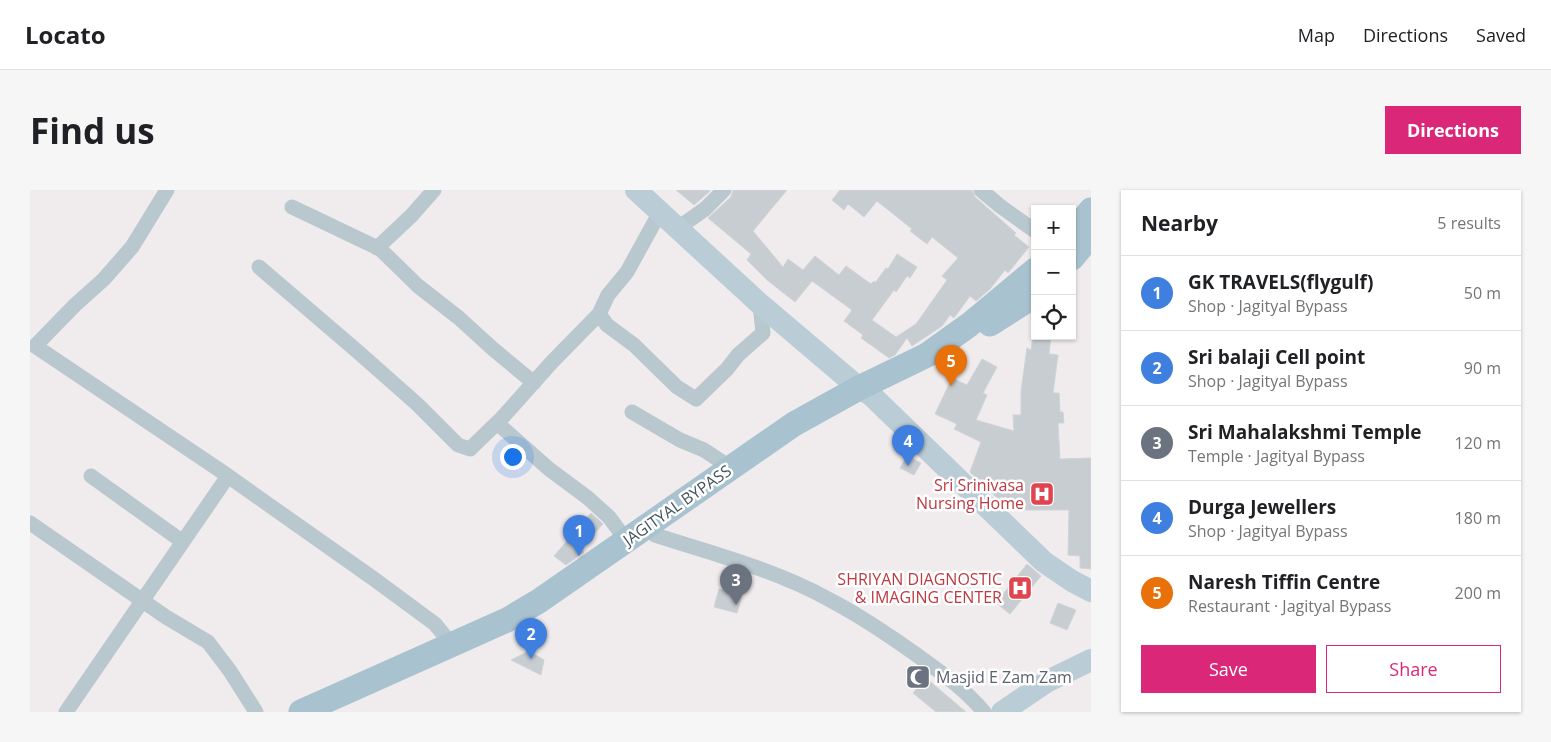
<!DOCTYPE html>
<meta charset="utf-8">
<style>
:root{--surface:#fff;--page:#f6f6f6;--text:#202124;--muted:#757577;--line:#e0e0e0;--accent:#db2777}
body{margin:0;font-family:"Open Sans",sans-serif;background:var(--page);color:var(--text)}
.controls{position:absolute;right:15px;top:15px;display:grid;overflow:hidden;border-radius:0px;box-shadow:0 1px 4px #0004}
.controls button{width:45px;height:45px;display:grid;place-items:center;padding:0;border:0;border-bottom:1px solid var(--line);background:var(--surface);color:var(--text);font:25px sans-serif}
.you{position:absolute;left:482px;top:266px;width:18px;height:18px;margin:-12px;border:4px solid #fff;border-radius:50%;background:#1a73e8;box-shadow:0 0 0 8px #1a73e833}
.badge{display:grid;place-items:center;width:32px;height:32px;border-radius:50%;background:var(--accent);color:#fff;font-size:16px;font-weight:700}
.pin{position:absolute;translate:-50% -41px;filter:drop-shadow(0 1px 2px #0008)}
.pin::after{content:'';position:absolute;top:26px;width:18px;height:15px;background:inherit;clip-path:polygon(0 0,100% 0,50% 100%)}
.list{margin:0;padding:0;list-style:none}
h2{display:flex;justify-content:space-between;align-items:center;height:65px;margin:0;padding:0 20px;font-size:21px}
h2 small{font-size:16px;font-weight:400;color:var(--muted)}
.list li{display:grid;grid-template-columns:32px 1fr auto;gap:15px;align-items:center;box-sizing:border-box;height:75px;padding:0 20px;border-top:1px solid var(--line)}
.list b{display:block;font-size:19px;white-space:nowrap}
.list p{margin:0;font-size:16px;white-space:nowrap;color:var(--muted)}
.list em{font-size:16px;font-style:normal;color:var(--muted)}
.actions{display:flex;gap:10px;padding:15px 20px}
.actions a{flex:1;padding:11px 0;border:1px solid var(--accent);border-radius:0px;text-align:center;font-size:18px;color:var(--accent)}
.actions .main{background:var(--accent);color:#fff}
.icon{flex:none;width:28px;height:28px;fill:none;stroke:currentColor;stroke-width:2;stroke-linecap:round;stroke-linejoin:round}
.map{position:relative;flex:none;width:1061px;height:522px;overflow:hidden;border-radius:0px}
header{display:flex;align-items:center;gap:30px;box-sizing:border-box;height:70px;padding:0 25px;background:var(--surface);border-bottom:1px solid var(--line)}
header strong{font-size:24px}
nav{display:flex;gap:28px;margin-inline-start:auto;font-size:18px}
.intro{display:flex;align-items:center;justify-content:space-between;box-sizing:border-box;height:120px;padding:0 30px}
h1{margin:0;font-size:35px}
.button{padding:12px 22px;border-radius:0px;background:var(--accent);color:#fff;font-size:18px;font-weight:700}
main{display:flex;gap:30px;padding:0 30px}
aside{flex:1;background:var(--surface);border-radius:0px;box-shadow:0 1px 4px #0004}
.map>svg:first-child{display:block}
.building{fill:#c8cdd2;stroke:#cfd4d9}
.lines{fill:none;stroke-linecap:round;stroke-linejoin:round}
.street{stroke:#b9c8ce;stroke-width:15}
.secondary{stroke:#baccd6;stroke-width:22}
.primary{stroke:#a9c2cf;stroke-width:25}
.labels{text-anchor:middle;stroke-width:5;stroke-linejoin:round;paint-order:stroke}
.health-label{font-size:16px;fill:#be3a42;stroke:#fff;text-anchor:end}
.street-label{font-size:16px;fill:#43545c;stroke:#fff}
.worship-label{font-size:16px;fill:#5b616d;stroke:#fff;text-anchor:start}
</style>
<header>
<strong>Locato</strong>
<nav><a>Map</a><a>Directions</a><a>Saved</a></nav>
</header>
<div class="intro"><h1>Find us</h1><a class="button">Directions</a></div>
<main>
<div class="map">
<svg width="1061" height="522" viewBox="0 0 1061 522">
<rect width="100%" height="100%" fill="#f0eced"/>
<path class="building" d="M646,0h32l2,1 -16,14z
M703,0h54l-34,41 30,36 5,-8 15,11 12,-14 24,19 7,-9 25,18 3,-3 1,2 11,-15 2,1 9,-15 20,13 -7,11 -3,-2 -11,16 -2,-2 -22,30 24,17 20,-13 31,-44 -5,-4 16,-18 -26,-21 -5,7 -17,-13 2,-2 -35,-28 -13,16 -16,-13 -4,6 -12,-10 8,-10h132l3,7 41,36 -2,2 15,12 -21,26 -3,-3 -15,19 -14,12 -6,-5 -16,22 -4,-3 -8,11 -30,20 -5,-8 -12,17 -6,3 -28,-20 2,-3 -19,-14 8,-11 -40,-29 -17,21 -28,-22 -20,-20 4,-6 -43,-36 23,-21z
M1003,146h18l-2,18 9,1 -5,38h6l1,19h3l1,11h-6l2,36 31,-1v111l-11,-1v-12l-12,-1 1,-45h-52v-4l-18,-6 -9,-9 2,-7 -15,-5 -7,-7 11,-30 -27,-13 3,-5 -22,-10 17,-36 15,7 15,-26 15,8 -14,26 4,2 -11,25 38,11 -1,-16h8v-24l6,-43 4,2z
M877,266l14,7 -7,12 -14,-7z
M561,323l12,11 -23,25 4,3 -18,13 -12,-9z
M997,374l14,12 -31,38 -14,-11z
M689,399l23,6 -5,18 -23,-6z
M1028,413l18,7 -9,20 -17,-7z
M499,461l15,9 -3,15 -30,-15z
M896,488l40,34h-30l-23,-19z"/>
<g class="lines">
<path class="street" d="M137,0l-35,57 -28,32 -29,26 -40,41 183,123 156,110 61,45 17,21
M951,0l19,16 35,25
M262,17l88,42 38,37 41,32 34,31 41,34
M630,22l-33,60 -19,23 -9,19 8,11 27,20 43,42 19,12 31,-30 11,-14 25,-22 -3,-29
M648,38l27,-19 19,-19
M347,58l34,-32 23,-26
M229,77l98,84 60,53 41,41 12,4 31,-30 51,-57 47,-48
M602,222l48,28 24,10 27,18
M467,233l52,46 39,29 21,19 17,23
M61,286l92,66
M0,333l136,94 42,25 22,29 26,41
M625,345c59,19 121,35 175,65 29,15 57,34 84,53 25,18 50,35 70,59
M36,522l162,-236"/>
<path class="secondary" d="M606,0l124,114 99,84 12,7 173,167 28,19 19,10
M972,522l46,-31 43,-21"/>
<path class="primary" d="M1042,43l19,-23
M1042,68l19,-23
M960,134l33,-21 12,-11
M271,522l206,-92 32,-19 255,-177 65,-36 68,-33 42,-30 66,-55"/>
</g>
<defs>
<symbol id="hospital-square" viewBox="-11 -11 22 22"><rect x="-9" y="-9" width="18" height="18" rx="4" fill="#e0444e" stroke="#fff"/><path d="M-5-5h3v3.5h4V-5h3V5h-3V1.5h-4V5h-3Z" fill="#fff"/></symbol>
<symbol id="mosque-square" viewBox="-11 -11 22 22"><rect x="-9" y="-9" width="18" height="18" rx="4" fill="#6b7280" stroke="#fff"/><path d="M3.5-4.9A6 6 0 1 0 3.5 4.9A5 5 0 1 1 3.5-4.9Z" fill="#fff"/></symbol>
</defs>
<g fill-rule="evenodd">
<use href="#hospital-square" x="998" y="290" width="28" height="28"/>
<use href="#hospital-square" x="976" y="384" width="28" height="28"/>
<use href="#mosque-square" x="874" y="473" width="28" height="28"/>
</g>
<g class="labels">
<g class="health-label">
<text x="994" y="301">Sri Srinivasa<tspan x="994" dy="18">Nursing Home</tspan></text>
<text x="972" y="395">SHRIYAN DIAGNOSTIC<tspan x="972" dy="18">&amp; IMAGING CENTER</tspan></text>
</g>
<g class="street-label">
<text transform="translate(647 315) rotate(-35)" y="6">JAGITYAL BYPASS</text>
</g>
<g class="worship-label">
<text x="906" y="493">Masjid E Zam Zam</text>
</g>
</g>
</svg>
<div class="controls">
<button>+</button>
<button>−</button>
<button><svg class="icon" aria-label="locate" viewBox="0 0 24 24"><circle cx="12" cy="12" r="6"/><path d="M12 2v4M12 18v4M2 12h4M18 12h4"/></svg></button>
</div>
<div class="you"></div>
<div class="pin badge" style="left:549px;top:366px;background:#3f7fe0">1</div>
<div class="pin badge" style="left:501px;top:469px;background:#3f7fe0">2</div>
<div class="pin badge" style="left:706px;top:415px;background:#6b7280">3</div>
<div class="pin badge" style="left:878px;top:276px;background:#3f7fe0">4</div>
<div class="pin badge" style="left:921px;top:196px;background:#e8710a">5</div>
</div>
<aside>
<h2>Nearby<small>5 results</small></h2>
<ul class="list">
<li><span class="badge" style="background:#3f7fe0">1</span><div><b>GK TRAVELS(flygulf)</b><p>Shop · Jagityal Bypass</p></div><em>50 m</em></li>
<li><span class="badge" style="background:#3f7fe0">2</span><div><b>Sri balaji Cell point</b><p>Shop · Jagityal Bypass</p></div><em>90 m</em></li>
<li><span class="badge" style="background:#6b7280">3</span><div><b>Sri Mahalakshmi Temple</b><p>Temple · Jagityal Bypass</p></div><em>120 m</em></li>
<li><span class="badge" style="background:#3f7fe0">4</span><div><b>Durga Jewellers</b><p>Shop · Jagityal Bypass</p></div><em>180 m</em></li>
<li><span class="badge" style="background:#e8710a">5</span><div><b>Naresh Tiffin Centre</b><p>Restaurant · Jagityal Bypass</p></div><em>200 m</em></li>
</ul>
<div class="actions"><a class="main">Save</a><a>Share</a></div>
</aside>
</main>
